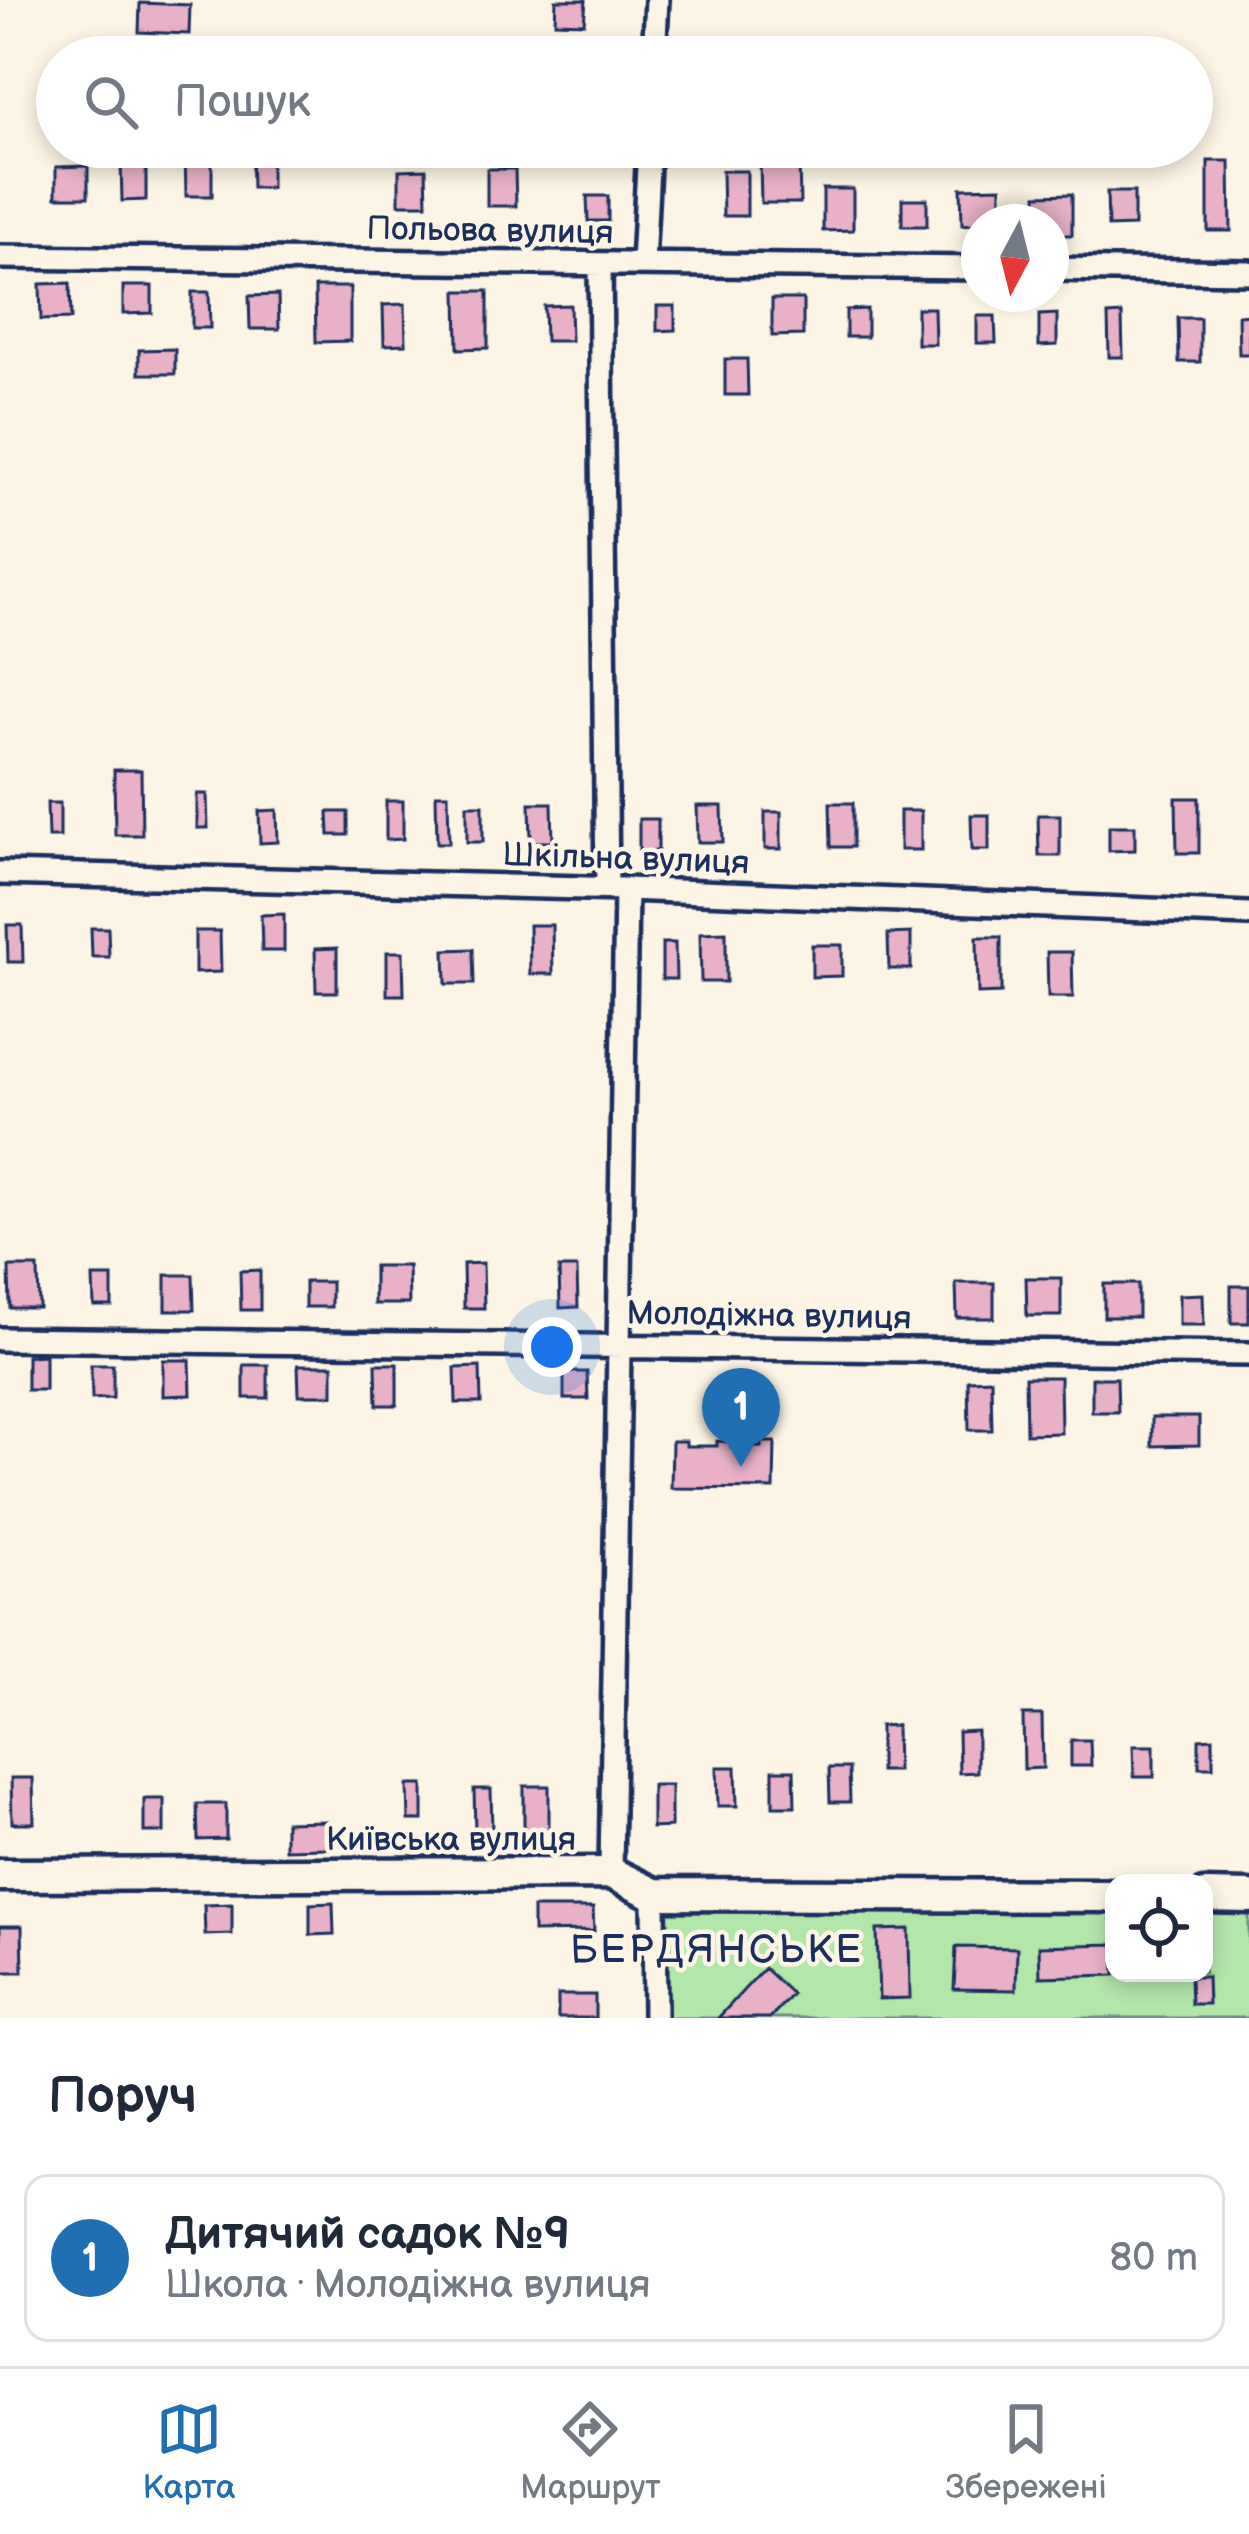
<!DOCTYPE html>
<html lang="uk">
<meta charset="utf-8">
<style>
:root{--surface:#fff;--page:#f6f6f7;--text:#1f2937;--muted:#747a83;--line:#e0e1e3;--accent:#1f6fb2}
body{margin:0;font-family:"Balsamiq Sans",sans-serif;background:var(--page);color:var(--text)}
.controls{position:absolute;right:36px;bottom:36px;display:grid;overflow:hidden;border-radius:24px;box-shadow:0 6px 18px #0003}
.controls button{width:108px;height:108px;display:grid;place-items:center;padding:0;border:0;border-bottom:3px solid var(--line);background:var(--surface);color:var(--text);font:60px sans-serif}
.compass{position:absolute;left:961px;top:204px;width:108px;height:108px;border-radius:50%;background:var(--surface);box-shadow:0 6px 18px #0003;rotate:187deg}
.you{position:absolute;left:552px;top:1347px;width:42px;height:42px;margin:-30px;border:9px solid #fff;border-radius:50%;background:#1a73e8;box-shadow:0 0 0 18px #1a73e833}
.badge{display:grid;place-items:center;width:78px;height:78px;border-radius:50%;background:var(--accent);color:#fff;font-size:39px;font-weight:700}
.pin{position:absolute;translate:-50% -99px;filter:drop-shadow(0 3px 6px #0008)}
.pin::after{content:'';position:absolute;top:63px;width:42px;height:36px;background:inherit;clip-path:polygon(0 0,100% 0,50% 100%)}
.list{margin:0;padding:0;list-style:none}
h2{display:flex;justify-content:space-between;align-items:center;height:156px;margin:0;padding:0 48px;font-size:51px}
h2 small{font-size:39px;font-weight:400;color:var(--muted)}
.list li{display:grid;grid-template-columns:78px 1fr auto;gap:36px;align-items:center;box-sizing:border-box;height:168px;margin:0 24px 24px;padding:0 24px;border:3px solid var(--line);border-radius:24px}
.list b{display:block;font-size:45px;white-space:nowrap}
.list p{margin:0;font-size:39px;white-space:nowrap;color:var(--muted)}
.list em{font-size:39px;font-style:normal;color:var(--muted)}
.icon{flex:none;width:66px;height:66px;fill:none;stroke:currentColor;stroke-width:2;stroke-linecap:round;stroke-linejoin:round}
.map{position:relative;flex:none;width:1249px;height:2018px;overflow:hidden}
.search{position:absolute;background:var(--surface);box-shadow:0 6px 18px #0003;left:36px;right:36px;top:36px;height:132px;display:flex;align-items:center;gap:30px;box-sizing:border-box;padding:0 42px;border-radius:66px;color:var(--muted);font-size:45px}
.sheet{height:348px;background:var(--surface)}
nav{display:flex;justify-content:space-around;align-items:center;box-sizing:border-box;height:168px;border-top:3px solid var(--line);background:var(--surface);font-size:33px;color:var(--muted)}
nav a{display:grid;justify-items:center;gap:6px}
nav .on{color:var(--accent)}
.map>svg:first-child{display:block}
.green{fill:#b2e7aa;stroke:#668b84;stroke-width:3}
.building{fill:#e8b1c7;stroke:#1b2f5e;stroke-width:3}
.lines{fill:none;stroke-linecap:round;stroke-linejoin:round}
.street-casing{stroke:#1b2f5e;stroke-width:30}
.secondary-casing{stroke:#1b2f5e;stroke-width:39}
.street{stroke:#fcf5e5;stroke-width:21}
.secondary{stroke:#fcf5e5;stroke-width:30}
.labels{text-anchor:middle;stroke-width:9;stroke-linejoin:round;paint-order:stroke}
.street-label{font-size:33px;fill:#1b2f5e;stroke:#fcf5e5}
.quarter-label{font-size:39px;letter-spacing:3px;fill:#1b2f5e;stroke:#fcf5e5}
</style>
<div class="map">
<svg width="1249" height="2018" viewBox="0 0 1249 2018">
<rect width="100%" height="100%" fill="#fcf5e5"/>
<filter id="ink" filterUnits="userSpaceOnUse"><feTurbulence type="fractalNoise" baseFrequency=".00833" numOctaves="2"/><feDisplacementMap in="SourceGraphic" scale="24" xChannelSelector="R" yChannelSelector="G"/><feConvolveMatrix kernelMatrix="1 2 1 2 8 2 1 2 1" color-interpolation-filters="sRGB"/></filter>
<g filter="url(#ink)">
<path class="green" d="M654,1894l460,2v77h90v-77l45,1v121h-594z"/>
<path class="building" d="M556,0h30l-2,23 -29,-1z
M140,3l50,2 -1,29 -50,-2z
M410,147h38v5h-38z
M271,148v40h-19l-1,-39z
M212,150v46h-26l-1,-45z
M799,160l1,43h-39l-1,-42z
M121,161h25v39l-24,1z
M1208,161h22l1,70h-23z
M88,166v31h-32v-30z
M426,169l1,35h-28v-34z
M487,169h28l1,37h-29z
M722,171h25v45h-24z
M1001,187v35l-39,3 -1,-37z
M823,189h30v41l-30,1z
M1107,192h27v34l-26,1z
M1072,194v41h-21v-13h-13l-1,-27z
M587,196h21v25h-20z
M902,199h25v27h-25z
M70,283l1,36 -30,1 -1,-36z
M123,286h29v27l-29,1z
M315,287h35v54l-34,1z
M457,291h31v57l-30,1z
M192,292h17l1,36h-18z
M278,295l1,34h-29l-1,-33z
M772,299h31v36l-31,1z
M405,304l1,40 -22,1 -1,-40z
M570,305l1,36h-26l-1,-35z
M657,306h18v24l-18,1z
M917,308h17l1,36h-18z
M867,309v28h-21v-27z
M1057,314v31l-18,1v-31z
M1122,314l1,43h-14l-1,-42z
M1249,314v40h-10l-1,-39z
M977,316h18l1,27h-19z
M1178,318h22v44h-21z
M175,349v25h-36v-24z
M725,359h22l1,36h-23z
M114,770h27l1,65h-27z
M197,794h10l1,34h-11z
M436,794h12l1,49h-12z
M1176,798h23v55h-22z
M386,801h17v38l-17,1z
M47,803h13v34h-12z
M530,803h22l1,39h-22z
M830,803h23v44h-22z
M467,805h16v37h-16z
M697,806h25l1,36h-25z
M277,810l1,32 -18,1 -1,-32z
M900,811h21v39h-21z
M328,812h20v23h-19z
M765,812h16v37h-16z
M971,815h18v35h-17z
M1038,815h22v41h-21z
M639,819h19v32h-19z
M1109,826h26v24l-26,1z
M284,914v37h-22l-1,-36z
M7,925h15l1,37h-15z
M529,925h23l1,49h-23z
M91,928h17l1,29h-17z
M195,931h25l1,41 -26,1z
M726,932v50h-25l-1,-49z
M911,933v36h-22l-1,-35z
M977,937h24v56l-23,1z
M662,943h13l1,36h-14z
M812,945h30v31l-30,1z
M337,948v44h-21l-1,-43z
M473,949l1,35h-28l-1,-34z
M387,952h16l1,43h-17z
M1047,952h25l1,45h-25z
M483,1263l1,45h-20l-1,-44z
M374,1266h34l1,38h-35z
M9,1267h29l1,41h-29z
M559,1268h18l1,39 -18,1z
M260,1270v40h-19l-1,-39z
M166,1275h27l1,35h-28z
M93,1277h19v29h-18z
M1026,1278h35v38h-34z
M305,1282h26v25h-26z
M956,1283h38v35h-37z
M1104,1284h34v33h-34z
M1231,1286h18v37h-18z
M1203,1294l1,31h-25v-30z
M45,1355v35h-18v-34z
M163,1360h27l1,35 -28,1z
M376,1364h21v41h-20z
M91,1365h22v33l-21,1z
M244,1365h24v33h-24z
M298,1365h35v30h-34z
M480,1367l1,36h-25l-1,-35z
M564,1372h23l1,27h-24z
M1025,1377h35l1,56 -35,1z
M1092,1378h25l1,34h-26z
M991,1379l1,51h-23l-1,-50z
M1152,1417h47v28l-47,1z
M672,1441h14v5h31v-5l14,1v5h30l1,-5h13l-1,47 -103,-1z
M1023,1715h19l1,53 -19,1z
M896,1725l1,46h-17v-45z
M977,1731v41l-18,1 -1,-41z
M1213,1738v29h-14v-28z
M1071,1740h19l1,26h-20z
M1133,1746h21v31h-20z
M717,1767h19l1,39h-19z
M829,1768h20l1,34h-20z
M773,1770h21l1,36h-22z
M11,1778h22l1,45h-22z
M408,1785h15v35h-14z
M652,1785h19v42l-19,1z
M524,1786h25v48h-25z
M474,1789h17l1,43h-17z
M144,1799h20v33h-20z
M197,1804h29v35l-28,1z
M326,1821l1,27 -42,1v-27z
M333,1903l1,31 -24,1v-31z
M232,1904v30l-27,1 -1,-30z
M533,1908h60l1,23 -61,1z
M0,1926h22l1,46h-23z
M909,1929l1,69 -31,1 -2,-69z
M1114,1944l1,31 -75,2 -1,-31z
M956,1947l61,1 -1,42 -62,-1z
M764,1968l28,26 -22,24h-52z
M1190,1977h17l1,27h-17z
M558,1995h37v23h-37z"/>
<g class="lines">
<defs>
<path id="street" d="M654,57l3,-57
M0,257l979,11
M600,264l7,624
M643,264l6,-117
M1051,269l198,3
M0,873l626,16 623,25
M0,1339l1249,15
M611,1873l15,-984
M654,1894l1,124"/>
<path id="secondary" d="M0,1875l611,-2 43,21 460,2
M1204,1896l45,1"/>
</defs>
<use href="#street" class="street-casing"/>
<use href="#secondary" class="secondary-casing"/>
<use href="#street" class="street"/>
<use href="#secondary" class="secondary"/>
</g>
</g>
<g class="labels">
<g class="street-label">
<text transform="translate(490 229) rotate(1)" y="12">Польова вулиця</text>
<text transform="translate(626 857) rotate(2)" y="12">Шкільна вулиця</text>
<text transform="translate(769 1314) rotate(1)" y="12">Молодіжна вулиця</text>
<text x="451" y="1850">Київська вулиця</text>
</g>
<g class="quarter-label">
<text x="717" y="1962">БЕРДЯНСЬКЕ</text>
</g>
</g>
</svg>
<div class="controls">
<button><svg class="icon" aria-label="locate" viewBox="0 0 24 24"><circle cx="12" cy="12" r="6"/><path d="M12 2v4M12 18v4M2 12h4M18 12h4"/></svg></button>
</div>
<svg class="compass" viewBox="-18 -18 36 36"><path d="M0-13l5 13h-10z" fill="#e53935"/><path d="M0 13l5-13h-10z" fill="#747a83"/></svg>
<div class="you"></div>
<div class="pin badge" style="left:741px;top:1467px">1</div>
<div class="search"><svg class="icon" aria-label="search" viewBox="0 0 24 24"><circle cx="10" cy="10" r="6"/><path d="M15 15l6 6"/></svg>Пошук</div>
</div>
<section class="sheet">
<h2>Поруч<small></small></h2>
<ul class="list">
<li><span class="badge">1</span><div><b>Дитячий садок №9</b><p>Школа · Молодіжна вулиця</p></div><em>80 m</em></li>
</ul>
</section>
<nav>
<a class="on"><svg class="icon" aria-label="map" viewBox="0 0 24 24"><path d="M3 6l6-2 6 2 6-2v14l-6 2-6-2-6 2zM9 4v14M15 6v14"/></svg>Карта</a>
<a><svg class="icon" aria-label="directions" viewBox="0 0 24 24"><path d="M12 3l9 9-9 9-9-9zM9 14v-3h6M13 9l2 2-2 2"/></svg>Маршрут</a>
<a><svg class="icon" aria-label="saved" viewBox="0 0 24 24"><path d="M7 4h10v16l-5-4-5 4z"/></svg>Збережені</a>
</nav>
